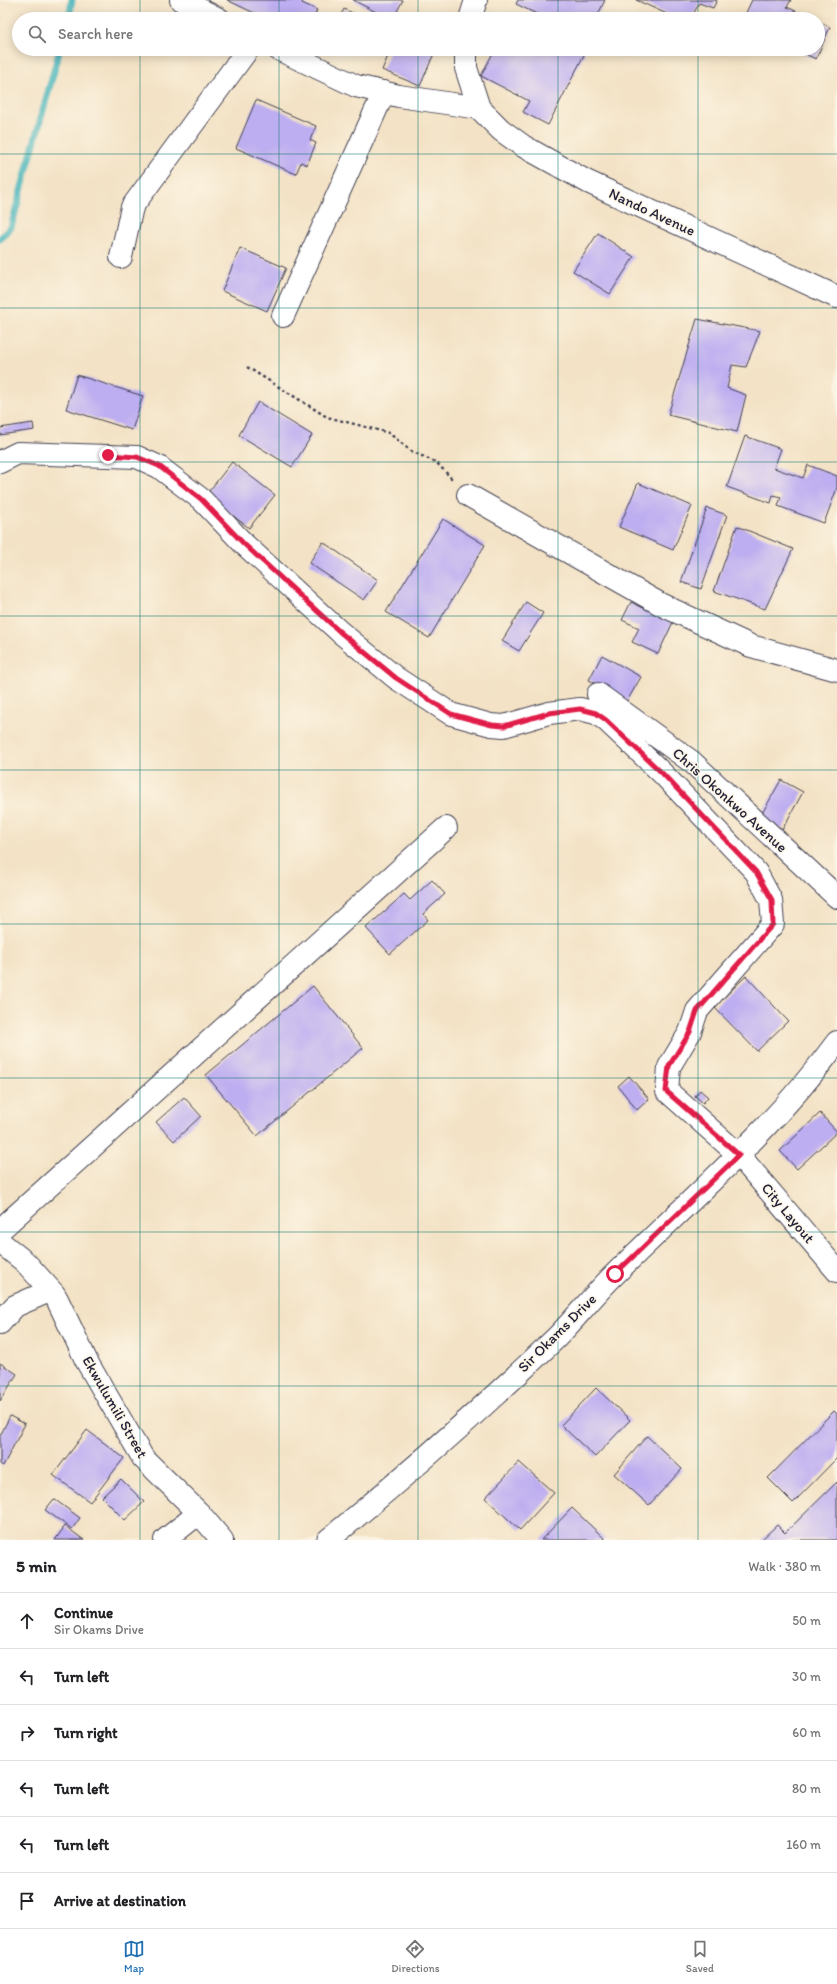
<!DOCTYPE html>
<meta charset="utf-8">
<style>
:root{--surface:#fff;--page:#f6f6f6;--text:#202124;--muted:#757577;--line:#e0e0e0;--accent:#1f6fb2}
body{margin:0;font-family:Itim,sans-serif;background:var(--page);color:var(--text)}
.stop{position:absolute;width:12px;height:12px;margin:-9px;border:3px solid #e11d48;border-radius:50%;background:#fff}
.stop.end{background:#e11d48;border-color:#fff;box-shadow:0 1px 4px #0008}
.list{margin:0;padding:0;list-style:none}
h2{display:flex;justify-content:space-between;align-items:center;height:52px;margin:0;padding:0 16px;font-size:17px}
h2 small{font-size:13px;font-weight:400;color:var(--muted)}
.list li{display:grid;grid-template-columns:26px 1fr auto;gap:12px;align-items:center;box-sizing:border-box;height:56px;padding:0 16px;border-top:1px solid var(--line)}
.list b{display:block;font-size:15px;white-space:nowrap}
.list p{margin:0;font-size:13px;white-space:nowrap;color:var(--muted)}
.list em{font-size:13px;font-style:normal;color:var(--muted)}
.icon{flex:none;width:22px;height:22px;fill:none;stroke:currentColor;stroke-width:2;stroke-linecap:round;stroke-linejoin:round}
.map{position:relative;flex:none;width:837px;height:1540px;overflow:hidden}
.search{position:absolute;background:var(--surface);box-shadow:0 2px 10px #0003;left:12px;right:12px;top:12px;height:44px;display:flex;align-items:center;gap:10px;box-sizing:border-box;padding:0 14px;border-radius:22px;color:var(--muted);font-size:15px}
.sheet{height:388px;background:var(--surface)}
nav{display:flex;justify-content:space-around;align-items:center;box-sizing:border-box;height:56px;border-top:1px solid var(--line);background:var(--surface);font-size:11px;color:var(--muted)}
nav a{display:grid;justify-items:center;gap:2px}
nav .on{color:var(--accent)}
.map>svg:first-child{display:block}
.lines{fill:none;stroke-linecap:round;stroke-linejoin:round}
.stream{stroke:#44b4ba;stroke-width:7}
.building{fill:#bdadf1}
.minor-casing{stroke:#413f50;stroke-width:24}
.path{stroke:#413f50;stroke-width:2.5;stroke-dasharray:3 3;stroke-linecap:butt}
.minor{stroke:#fff;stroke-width:22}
.route{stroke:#e11d48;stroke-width:5}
.grid{fill:none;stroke:#0f766e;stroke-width:1;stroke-opacity:0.55}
.labels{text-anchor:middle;stroke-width:3;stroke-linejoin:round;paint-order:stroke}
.street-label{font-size:15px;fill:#22223b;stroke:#fcf5e5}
</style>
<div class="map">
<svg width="837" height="1540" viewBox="0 0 837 1540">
<rect width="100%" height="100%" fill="#fcf5e5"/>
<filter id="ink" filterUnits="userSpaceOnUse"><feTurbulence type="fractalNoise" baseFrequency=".025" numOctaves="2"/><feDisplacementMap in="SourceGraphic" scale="8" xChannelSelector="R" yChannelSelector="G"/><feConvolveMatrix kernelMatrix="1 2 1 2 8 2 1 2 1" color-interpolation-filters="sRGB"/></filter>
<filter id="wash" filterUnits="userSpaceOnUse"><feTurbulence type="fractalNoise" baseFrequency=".012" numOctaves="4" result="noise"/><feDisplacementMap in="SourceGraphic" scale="16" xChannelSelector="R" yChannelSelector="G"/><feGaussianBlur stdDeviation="0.9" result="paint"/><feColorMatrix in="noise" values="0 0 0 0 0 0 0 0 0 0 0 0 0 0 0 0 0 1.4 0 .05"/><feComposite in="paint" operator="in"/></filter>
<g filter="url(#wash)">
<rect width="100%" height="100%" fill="#f3e2c5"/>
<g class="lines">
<path class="stream" d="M69,19l3,-19
M0,239l11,-12 49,-178"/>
</g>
<g id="blocks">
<path class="building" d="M227,0h76l-1,3 15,7 -4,9h-46z
M353,0h50l-10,19h-4z
M518,0h87l-9,19h-49l-31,-15z
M636,0h81l-4,8 -14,-5 -8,16h-13z
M752,0h39l-4,7 26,12h-70z
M344,9l21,10h-26z
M818,21l12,6 -14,32 -23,-10h25z
M391,49h45l-16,37 -38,-16z
M495,49h82l8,4 -37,72 -25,-13 6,-11 -48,-25z
M256,100l60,26 -6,14 6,3 -9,22 -6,-3 -5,12 -60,-26z
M598,233l36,24 -24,37 -37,-23z
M240,248l46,20 -19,43 -45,-20z
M697,319l63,12 -14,36 -14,-2 -5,23 19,7 -9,37 -69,-17z
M77,375l66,21 -11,34 -66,-21z
M258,402l54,33 -20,32 -53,-32z
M33,423l1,7 -34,5v-7z
M745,436l36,13 -7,19 29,10 5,-13 29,11v12l-13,35 -46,-17 3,-9 -8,-2 -2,8 -44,-16z
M232,462l43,33 -26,33 -43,-33z
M638,483l54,23 -19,44 -54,-23z
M707,508l20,7 -26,74 -20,-7z
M443,519l42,26 -56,93 -43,-26z
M737,526l56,23 -28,60 -51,-18z
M323,542l55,38 -14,20 -55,-37z
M526,602l17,11 -24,38 -17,-10z
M631,602l42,20 -15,32 -26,-12 7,-14 -17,-8z
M602,655l39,22 -14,24 -38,-21z
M781,780l22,12 -21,38 -22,-13z
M432,880l13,14 -22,20 5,6 -38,34 -24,-26 38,-34 6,6z
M746,976l42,45 -31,30 -43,-44z
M313,986l50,62 -106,88 -51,-61z
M629,1076l20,23 -12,11 -19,-24z
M700,1090l8,7 -5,6 -8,-7z
M184,1097l17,19 -27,25 -18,-19z
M820,1113l17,19 -40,37 -17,-18z
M0,1363l17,11 -17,27z
M596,1388l34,32 -35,37 -34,-32z
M834,1411l3,3v44l-44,45 -25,-25z
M10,1416l15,8 -22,42 -3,-2v-28z
M87,1430l37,28 -34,44 -37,-27z
M647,1436l35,33 -33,36 -35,-31z
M519,1462l35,31 -34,37 -35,-32z
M121,1479l23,23 -19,18 -23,-23z
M837,1482v58h-76l16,-15 8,8z
M54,1499l26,19 -8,11 -27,-19z
M572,1508l34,32h-65z
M65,1526l19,14h-29z"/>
</g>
</g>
<g filter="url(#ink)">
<use href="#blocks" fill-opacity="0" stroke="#413f50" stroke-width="1"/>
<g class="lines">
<defs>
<path id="minor" d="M181,0l38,19
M470,19l6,-19
M278,49l78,37 43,10 80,12
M466,49v19l13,40 22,22 22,16 65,36 249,115
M121,257l11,-50 116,-158
M283,316l101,-224
M0,462l18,-9 119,4 22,10 42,32 43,45 96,88 56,46 55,36 40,11 13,1 45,-13 31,-4 16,4 10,7 56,53 94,99 15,28 2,24 -76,87 -7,21 -21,35 -2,24 72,64 98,116
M468,495l194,110 89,41 86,24
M598,694l94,68 145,135
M0,1230l446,-402
M0,1242l25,20 29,32
M0,1323l15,-17 32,-14 7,2 3,5 30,63 56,96 56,55 23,27
M165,1540l34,-27
M328,1540c78,-64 155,-132 228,-202 21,-21 39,-45 61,-66 75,-74 157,-144 220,-230"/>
</defs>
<use href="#minor" class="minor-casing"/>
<path class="path" d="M247,367l80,50 62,16 22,18 26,12 15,16"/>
<use href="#minor" class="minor"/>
</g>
</g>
<g class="lines" filter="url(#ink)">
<path class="route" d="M108,455l29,2 22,9 42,33 43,45 96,88 56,46 55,36 41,11 12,1 45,-13 31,-4 16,4 10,7 56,53 94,99 16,28 1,24 -76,87 -7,21 -21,34 -3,25 73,64 -124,119"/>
</g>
<path class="grid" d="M140,0v19M279,0v19M418,0v19M558,0v19M698,0v19M140,49v1491M279,49v1491M418,49v1491M558,49v1491M698,49v1491M0,154h837M0,308h837M0,462h837M0,616h837M0,770h837M0,924h837M0,1078h837M0,1232h837M0,1386h837"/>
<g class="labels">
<g class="street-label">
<text transform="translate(652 212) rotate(25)" y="5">Nando Avenue</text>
<text transform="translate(730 800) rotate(42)" y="5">Chris Okonkwo Avenue</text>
<text transform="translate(788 1213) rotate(50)" y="5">City Layout</text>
<text transform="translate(557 1333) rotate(-45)" y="5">Sir Okams Drive</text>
<text transform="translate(115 1407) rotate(60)" y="5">Ekwulumili Street</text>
</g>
</g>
</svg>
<div class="stop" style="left:615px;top:1274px"></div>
<div class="stop end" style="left:108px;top:455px"></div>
<div class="search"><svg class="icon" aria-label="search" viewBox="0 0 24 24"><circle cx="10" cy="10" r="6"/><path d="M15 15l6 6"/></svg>Search here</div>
</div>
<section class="sheet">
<h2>5 min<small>Walk · 380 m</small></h2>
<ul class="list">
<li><svg class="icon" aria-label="ahead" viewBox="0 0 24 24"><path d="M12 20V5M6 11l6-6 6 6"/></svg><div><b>Continue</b><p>Sir Okams Drive</p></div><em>50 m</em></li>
<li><svg class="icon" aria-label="left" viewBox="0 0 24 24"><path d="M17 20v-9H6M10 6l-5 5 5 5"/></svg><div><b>Turn left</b></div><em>30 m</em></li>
<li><svg class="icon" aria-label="right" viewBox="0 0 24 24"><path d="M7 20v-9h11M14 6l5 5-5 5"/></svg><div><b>Turn right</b></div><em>60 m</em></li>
<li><svg class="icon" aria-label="left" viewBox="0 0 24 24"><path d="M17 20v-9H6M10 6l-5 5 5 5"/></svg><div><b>Turn left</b></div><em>80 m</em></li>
<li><svg class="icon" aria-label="left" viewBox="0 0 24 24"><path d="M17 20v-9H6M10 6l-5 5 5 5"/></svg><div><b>Turn left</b></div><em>160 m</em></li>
<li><svg class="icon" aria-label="arrive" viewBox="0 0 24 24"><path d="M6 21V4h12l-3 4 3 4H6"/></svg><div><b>Arrive at destination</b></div></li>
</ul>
</section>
<nav>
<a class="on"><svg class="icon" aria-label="map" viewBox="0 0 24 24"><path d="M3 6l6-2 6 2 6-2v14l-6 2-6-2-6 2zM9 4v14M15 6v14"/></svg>Map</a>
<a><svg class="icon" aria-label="directions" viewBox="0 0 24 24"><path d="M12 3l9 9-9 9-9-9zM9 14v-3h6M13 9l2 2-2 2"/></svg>Directions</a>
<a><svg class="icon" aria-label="saved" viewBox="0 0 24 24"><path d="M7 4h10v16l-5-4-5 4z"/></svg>Saved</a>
</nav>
